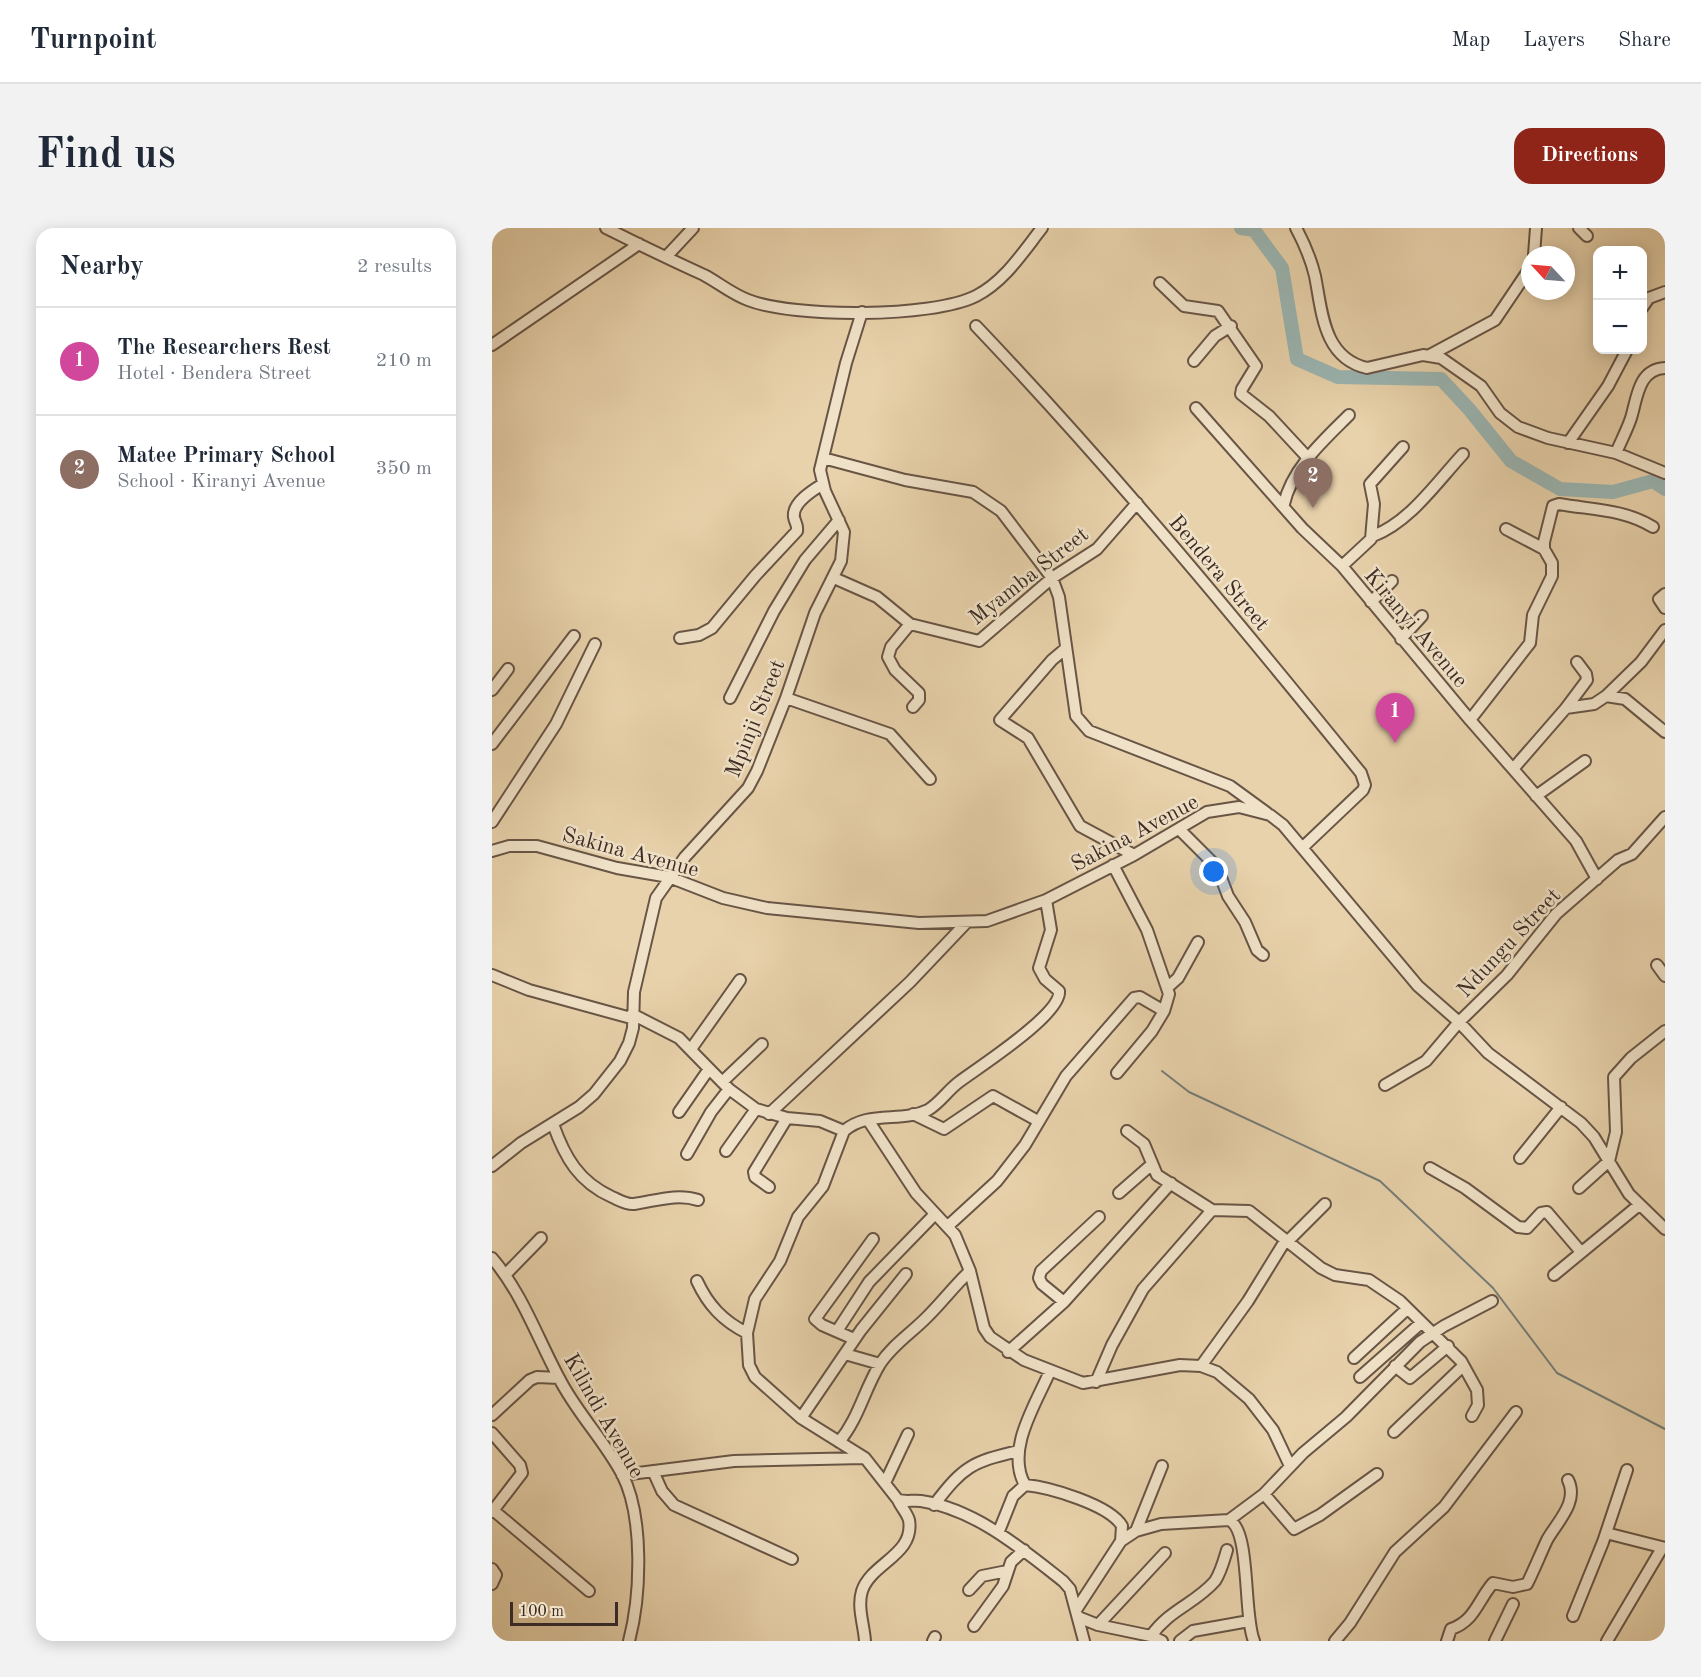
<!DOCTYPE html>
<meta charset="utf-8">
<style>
:root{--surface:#fff;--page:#f2f2f3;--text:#1f2937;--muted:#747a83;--line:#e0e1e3;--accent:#8f2418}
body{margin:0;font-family:"Old Standard TT",serif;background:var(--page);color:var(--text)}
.controls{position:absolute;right:18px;top:18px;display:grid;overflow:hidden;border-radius:12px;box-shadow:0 3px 15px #0003}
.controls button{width:54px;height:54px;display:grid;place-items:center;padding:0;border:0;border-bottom:2px solid var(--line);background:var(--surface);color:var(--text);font:30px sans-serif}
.compass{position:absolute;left:1029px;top:18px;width:54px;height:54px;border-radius:50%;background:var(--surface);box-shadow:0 3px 15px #0003;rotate:296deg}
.scale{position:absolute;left:18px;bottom:15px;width:108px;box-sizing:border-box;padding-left:6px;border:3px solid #3d2b25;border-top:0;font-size:16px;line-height:21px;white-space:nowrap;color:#3d2b25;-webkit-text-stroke:4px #f0e2c8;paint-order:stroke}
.you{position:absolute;left:722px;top:644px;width:21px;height:21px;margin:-15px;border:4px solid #fff;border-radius:50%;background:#1a73e8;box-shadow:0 0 0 9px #1a73e833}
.badge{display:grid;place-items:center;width:39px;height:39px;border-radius:50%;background:var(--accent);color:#fff;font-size:20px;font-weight:700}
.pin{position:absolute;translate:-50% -50px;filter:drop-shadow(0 2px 3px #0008)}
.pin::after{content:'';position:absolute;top:32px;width:21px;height:18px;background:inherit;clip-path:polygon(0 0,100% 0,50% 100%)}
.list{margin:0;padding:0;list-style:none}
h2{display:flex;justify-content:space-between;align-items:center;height:78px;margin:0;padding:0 24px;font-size:26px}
h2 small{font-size:20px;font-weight:400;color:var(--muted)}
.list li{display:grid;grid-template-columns:39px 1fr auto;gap:18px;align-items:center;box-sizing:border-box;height:108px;padding:0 24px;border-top:2px solid var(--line)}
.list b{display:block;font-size:22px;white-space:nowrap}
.list p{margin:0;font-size:20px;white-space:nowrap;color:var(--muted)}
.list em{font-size:20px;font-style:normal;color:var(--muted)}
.map{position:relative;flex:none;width:1173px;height:1413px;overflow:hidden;border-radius:18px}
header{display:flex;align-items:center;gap:36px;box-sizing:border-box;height:84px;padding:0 30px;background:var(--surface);border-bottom:2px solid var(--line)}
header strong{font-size:28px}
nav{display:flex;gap:33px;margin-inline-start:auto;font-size:21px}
.intro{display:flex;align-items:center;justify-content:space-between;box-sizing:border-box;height:144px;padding:0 36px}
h1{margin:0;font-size:42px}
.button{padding:15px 27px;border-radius:18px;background:var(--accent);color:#fff;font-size:21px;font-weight:700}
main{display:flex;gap:36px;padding:0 36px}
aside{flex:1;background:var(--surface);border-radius:18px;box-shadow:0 3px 15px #0003}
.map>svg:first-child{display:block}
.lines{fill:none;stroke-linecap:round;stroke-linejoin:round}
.stream{stroke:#757e7a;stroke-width:2}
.river{stroke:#9ab5b2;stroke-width:14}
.minor-casing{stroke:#685546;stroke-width:14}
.minor{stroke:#f0e2c8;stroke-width:10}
.labels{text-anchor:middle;stroke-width:5;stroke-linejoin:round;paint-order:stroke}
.street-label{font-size:22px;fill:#3d2b25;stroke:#f0e2c8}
</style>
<header>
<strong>Turnpoint</strong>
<nav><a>Map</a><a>Layers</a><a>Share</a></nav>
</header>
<div class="intro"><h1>Find us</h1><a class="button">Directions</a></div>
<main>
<aside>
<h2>Nearby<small>2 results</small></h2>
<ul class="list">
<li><span class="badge" style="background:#d1479c">1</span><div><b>The Researchers Rest</b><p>Hotel · Bendera Street</p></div><em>210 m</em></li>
<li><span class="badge" style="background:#8d6e63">2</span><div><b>Matee Primary School</b><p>School · Kiranyi Avenue</p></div><em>350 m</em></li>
</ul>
</aside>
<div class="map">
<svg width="1173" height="1413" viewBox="0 0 1173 1413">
<rect width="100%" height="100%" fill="#e8d2ab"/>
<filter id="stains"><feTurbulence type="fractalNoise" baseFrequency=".00333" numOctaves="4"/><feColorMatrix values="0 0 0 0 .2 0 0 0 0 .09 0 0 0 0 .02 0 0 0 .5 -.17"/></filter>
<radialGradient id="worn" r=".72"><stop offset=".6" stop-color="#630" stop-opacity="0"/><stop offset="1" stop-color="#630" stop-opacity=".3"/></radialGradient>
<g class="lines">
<path class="stream" d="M670,843l27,21 191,89 113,107 64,85 108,56"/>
<path class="river" d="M749,0l13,2 28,38 15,91 41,18 103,2 28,30 42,52 49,28 53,3 40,-11 12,8"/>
<defs>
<path id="minor" d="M114,0c32,16 65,32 98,47 15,8 28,19 44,25 46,18 184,18 228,-4 29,-15 47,-44 66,-68
M804,0c8,15 15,31 19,48 7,35 8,82 52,92l56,-13 18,3 40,28 19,27 18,14 30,11 68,15 49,20
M1087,0l8,8
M1042,27l2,-27
M174,29l27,-29
M668,55l24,23 34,5 38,55 -14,23 -1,5 28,22 39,42
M1150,80l7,-10 16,-6
M484,98c136,143 261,294 385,447l4,12 -2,5 -60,57
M0,117l147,-101
M938,127l65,-35 35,-52
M702,133l21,-25 16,-10
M704,180l106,120 40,38 128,154 106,121 21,38
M1076,215l40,-57 19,-36
M1124,225c5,-12 11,-23 15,-35 6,-19 7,-49 34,-50
M331,230l82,22 68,12 28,19 51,67 7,19 17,119 13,15 141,55 37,27
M792,276c8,-36 40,-64 65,-89
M1014,301l38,20
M881,308c37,-14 64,-54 90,-82
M850,338l29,-27 3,-35 -4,-20 33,-37
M342,350l43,19 33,27 69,17 73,-63 45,-29 40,-46
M1173,366l-6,5 6,9
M879,374l21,-21
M418,396l-19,23 -3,10 7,13 24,23v7l-6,7
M188,410l19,-3 13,-7 43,-52 42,-45c1,-6 -2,-8 -3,-14 -2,-14 19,-27 29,-33
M909,411l21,-23
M573,421l-13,11 -52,60 28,18 52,88 54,29
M0,462l16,-21
M1114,468l35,-34 24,-32
M238,470l44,-87 31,-51 34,-40
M294,470l104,36 40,45
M1074,480l21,-28 -1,-6 -9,-12
M978,492l60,-77 3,-28 19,-39v-13l-8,-14v-7l9,-36 6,-2c34,6 64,5 94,23
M0,516l82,-108
M1021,541l53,-61 28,-4 12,-8 19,3 40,33
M1044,568l49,-35
M0,594l64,-98 39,-80
M687,601l38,38 11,29 17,26 12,28 6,5
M0,623l17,-5h28l80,22 52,9 54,21 44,10 152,15 68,-2 59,-21 88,-45 73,-43 32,-5 31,8 13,10 135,161 41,36 29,31 93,70 13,14 35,57 36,35
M621,637l34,65 22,64 -5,17 -12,20 -35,42
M554,672l5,30 -12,38 6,11 14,12c3,23 -80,76 -100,91 -11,8 -19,21 -31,28 -27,13 -60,0 -84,21l-21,55 -25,31 -18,44 -25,38 -8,34 2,32 6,12 46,41 64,40 33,42c9,2 15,0 23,1 54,8 101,48 142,80l7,8 14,52
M1165,737l8,11
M0,747l37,15 102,28
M677,758l9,-8 20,-36
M140,786l47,24 50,51 27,20 31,9 33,3 24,10
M199,821l49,-69
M230,854l40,-38
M893,857l41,-24 33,-39 48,-47 49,-61 62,-54 14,-6 33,-37
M187,884l30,-43
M277,886l141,-132 57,-60
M421,886l31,15 49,-33 45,25
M376,892l48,73 39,42 15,36 14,57 6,9 34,23 59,23 97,-18 21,1 16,6 32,27 24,31 17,36
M61,896c12,34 26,58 59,73 7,3 15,8 22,7 21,-3 43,-11 64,-4
M635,903l17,13 13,31 55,35 37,1 72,57 14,7 34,5 31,21 61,60 16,29 1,15 -6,11
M234,923l30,-42
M195,926l24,-42 18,-23
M1028,930l41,-51
M0,938l29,-23 58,-36 15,-13 26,-33 9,-18 4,-15 1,-36 22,-94 29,-41 63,-69 9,-17 29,-73 29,-85 26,-52 3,-29 -19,-41 -5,-21 26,-107 16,-51
M938,940l35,20 53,39 9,1 14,-15 6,-1 34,40
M277,959l-14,-10 -1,-5 33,-54
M1087,960l30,-27 7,-29 -2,-55 17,-19 34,-27
M627,965l32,-28
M457,997l48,-44 28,-36 41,-69 68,-78 6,-1 24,14
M795,1014l38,-38
M0,1030c30,35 45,79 67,120 17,34 45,62 63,96 22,42 19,122 7,167
M14,1046l35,-36
M1062,1047l85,-70
M205,1053c11,24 26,40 50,52
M572,1074l-22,-18 -3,-6 2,-7 58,-54
M345,1103l32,-49 66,-68
M362,1111l-32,-14 -7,-6 58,-80
M516,1124l56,-50 107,-119
M353,1126l35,10
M862,1130l53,-49
M709,1138l47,-65 37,-60
M903,1138l15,12 38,-32
M868,1149l61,-54
M604,1154l16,-37 31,-56 69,-79
M0,1187l38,-35 7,-3 22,1
M309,1190l60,-88 45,-56
M902,1204l69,-66
M0,1205l28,32 2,8 -30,39
M347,1214c20,-24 25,-52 41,-78 13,-20 33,-32 49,-49 14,-14 26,-30 41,-44
M161,1243l9,20 12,14 118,54
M130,1247l112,-14 130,-3
M393,1255l23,-49
M533,1257c-20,-35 11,-81 25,-114
M772,1266l30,35 26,-14 57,-41
M442,1277c29,-38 37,-43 84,-54
M1,1282l96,81
M737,1292l35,-26 39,-41 43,-36 74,-75 24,-16 48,-25
M507,1303l14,-35 12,-11c24,2 85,20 97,41l-1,15
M644,1303l26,-65
M1114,1305l59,15
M0,1341l4,6 -4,9
M477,1362l13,-14 25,-5
M584,1382l45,-69 15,-10 25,-7 68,-4c22,10 14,94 25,121
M1081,1388l30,-74 24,-72
M586,1389l20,8 53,11 11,5
M606,1397l67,-72
M482,1398l29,-40 8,-24 13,-12
M659,1408c19,-27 44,-32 64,-55 6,-9 9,-21 12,-31
M373,1413c-1,-16 -8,-34 -3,-50 9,-28 53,-36 47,-71 -2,-7 -8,-13 -11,-20
M441,1413l2,-4
M688,1413l13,-10 56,-10
M843,1413l15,-18 45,-71 49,-45 72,-95
M955,1413l4,-12c24,-8 27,-29 42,-46l20,4 14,-3c7,-14 13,-29 20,-44 10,-18 32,-38 21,-60
M1003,1413l18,-37
M1115,1413l55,-93"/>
</defs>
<use href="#minor" class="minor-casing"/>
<use href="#minor" class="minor"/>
</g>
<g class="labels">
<g class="street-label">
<text transform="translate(728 344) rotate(50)" y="8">Bendera Street</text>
<text transform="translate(536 347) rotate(-38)" y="8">Myamba Street</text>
<text transform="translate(925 399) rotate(50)" y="8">Kiranyi Avenue</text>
<text transform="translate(262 490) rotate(-68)" y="8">Mpinji Street</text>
<text transform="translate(642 604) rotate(-28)" y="8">Sakina Avenue</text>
<text transform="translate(139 623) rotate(15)" y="8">Sakina Avenue</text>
<text transform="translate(1016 714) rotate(-47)" y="8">Ndungu Street</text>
<text transform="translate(113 1187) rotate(60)" y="8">Kilindi Avenue</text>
</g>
</g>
<rect width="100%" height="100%" filter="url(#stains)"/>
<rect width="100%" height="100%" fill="url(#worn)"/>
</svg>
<div class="controls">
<button>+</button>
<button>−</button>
</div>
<svg class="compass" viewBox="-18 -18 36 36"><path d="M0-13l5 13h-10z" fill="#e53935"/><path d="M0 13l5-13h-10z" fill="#747a83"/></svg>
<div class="scale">100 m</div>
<div class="you"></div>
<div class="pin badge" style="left:903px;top:515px;background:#d1479c">1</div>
<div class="pin badge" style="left:821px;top:280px;background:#8d6e63">2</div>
</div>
</main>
